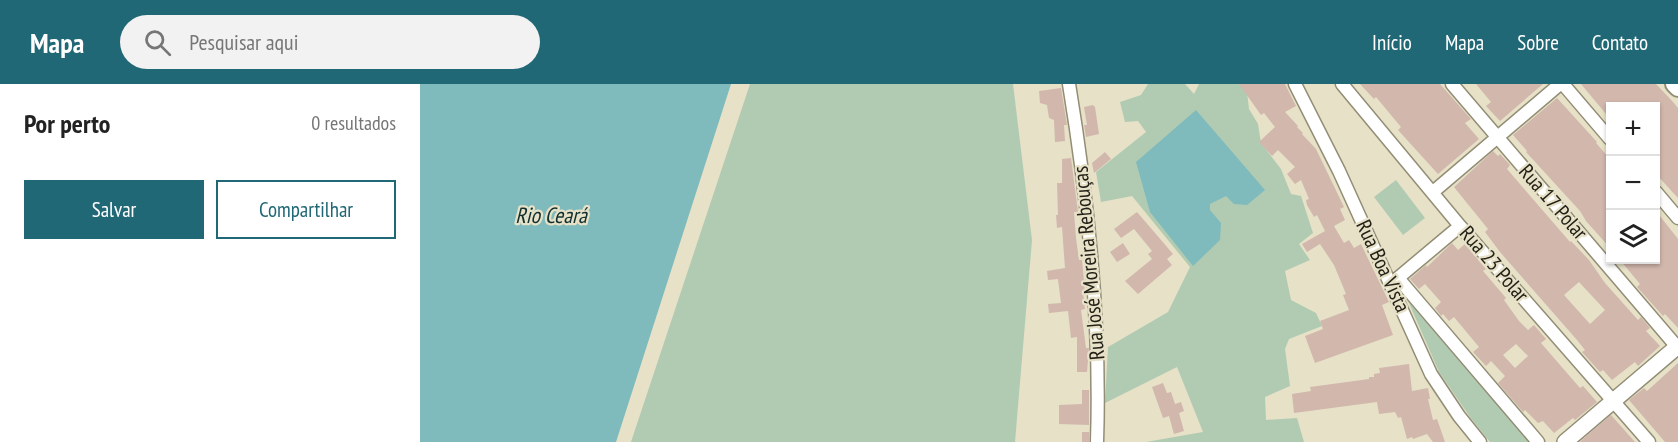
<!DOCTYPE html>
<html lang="pt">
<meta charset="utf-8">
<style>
:root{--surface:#fff;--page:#f2f2f2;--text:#222;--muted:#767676;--line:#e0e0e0;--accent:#216876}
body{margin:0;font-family:"PT Sans Narrow",sans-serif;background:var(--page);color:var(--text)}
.controls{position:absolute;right:18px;top:18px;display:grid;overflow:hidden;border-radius:0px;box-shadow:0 2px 4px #0004}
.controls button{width:54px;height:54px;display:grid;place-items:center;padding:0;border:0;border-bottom:2px solid var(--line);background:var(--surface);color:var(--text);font:30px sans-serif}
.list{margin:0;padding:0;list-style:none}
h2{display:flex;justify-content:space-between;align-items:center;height:78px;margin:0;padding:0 24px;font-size:26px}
h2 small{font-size:20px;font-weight:400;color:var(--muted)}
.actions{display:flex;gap:12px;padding:18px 24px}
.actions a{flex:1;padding:14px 0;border:2px solid var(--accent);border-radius:0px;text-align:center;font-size:21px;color:var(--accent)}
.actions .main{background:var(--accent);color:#fff}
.icon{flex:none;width:33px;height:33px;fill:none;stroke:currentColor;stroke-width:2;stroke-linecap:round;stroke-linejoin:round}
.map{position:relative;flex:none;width:1258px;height:358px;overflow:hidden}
header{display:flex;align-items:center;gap:36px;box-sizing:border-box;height:84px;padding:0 30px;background:var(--accent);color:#fff}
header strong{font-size:28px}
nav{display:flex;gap:33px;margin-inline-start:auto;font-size:21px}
.search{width:420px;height:54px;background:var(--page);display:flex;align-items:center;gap:15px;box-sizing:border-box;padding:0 21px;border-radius:33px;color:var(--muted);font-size:22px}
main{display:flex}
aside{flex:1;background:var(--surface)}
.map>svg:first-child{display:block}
.green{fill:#b1cbb3}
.water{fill:#7fbabc}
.building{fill:#d2b7ad;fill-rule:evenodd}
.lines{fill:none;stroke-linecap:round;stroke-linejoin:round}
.minor-casing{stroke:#928d75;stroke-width:15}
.tertiary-casing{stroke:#928d75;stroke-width:18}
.secondary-casing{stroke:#928d75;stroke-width:20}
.minor{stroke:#fff;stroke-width:12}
.tertiary{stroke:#fff;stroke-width:15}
.secondary{stroke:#fff;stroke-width:16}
.labels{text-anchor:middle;stroke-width:4.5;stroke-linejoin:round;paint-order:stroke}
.street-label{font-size:21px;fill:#232118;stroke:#e6e1c7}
.water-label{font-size:22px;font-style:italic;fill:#113031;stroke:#e6e1c7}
</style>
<header>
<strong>Mapa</strong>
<div class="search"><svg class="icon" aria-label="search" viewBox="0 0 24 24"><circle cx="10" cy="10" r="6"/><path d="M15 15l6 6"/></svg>Pesquisar aqui</div>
<nav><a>Início</a><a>Mapa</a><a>Sobre</a><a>Contato</a></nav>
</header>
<main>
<aside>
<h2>Por perto<small>0 resultados</small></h2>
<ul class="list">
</ul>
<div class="actions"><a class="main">Salvar</a><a>Compartilhar</a></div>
</aside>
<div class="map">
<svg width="1258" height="358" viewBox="0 0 1258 358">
<rect width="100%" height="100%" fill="#e6e1c7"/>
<path class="green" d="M330,0h263l19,156 -17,202h-384z
M728,0h37l9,10 5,-10h47l3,25 9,15 3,19 20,26 10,25 10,2 12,37 -14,11 11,16 -25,11 6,29 25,13 6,13 -33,13 -4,10 5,37 -25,11 1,23 31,-2 7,24h-158l57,-10 -26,-65 -72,36 3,-56 60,-35 22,-45 -58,-71 -31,6 -5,-30 50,-40 -8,-11 -13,1 -5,-20 21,-7z
M976,96l29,38 -22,17 -29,-38z
M985,210l128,148h-43l-20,-25 -31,-45z"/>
<path class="water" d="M0,0h311l-115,358h-196z
M776,26l69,80 -18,15 -13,-1 -8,-8 -16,8v6l11,13 -1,17 -27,26 -43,-54 -14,-50z"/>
<path class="building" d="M819,0h46l11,22 -11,6 13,14 -1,1 6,6 -1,1 14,15 28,58 -4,2 5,11 -11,6 10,17 5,-3 5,8 7,-4 28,58 -7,3 11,30 -78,28 -10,-27 18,-7 -3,-8 29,-11 -6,-15 3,-1 -12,-29 -14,-21 -13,8 -5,-8 23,-13 -8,-16 -3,2 -7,-12 -1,-5 3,-1 -8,-19 -6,4 -8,-10 8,-7 -17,-17 -6,6 -13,-14 16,-15 -11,-14 -3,2z
M940,0h80l31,35 -6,4 14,16 -41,35 -40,-44 3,-3 -25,-30 -2,2z
M1056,0h67l-43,37 -14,-15 5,-4z
M1161,0h75l17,18 5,6v90l-22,-24v-68h-45v14z
M641,4l6,37h-3l1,16 -10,1 -1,-22 -5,-2 -2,-13 -7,-2 -1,-12z
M1137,14l40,44 -1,1 15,17v89l-25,-28 -6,-10 -54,-59 1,-1 -14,-16z
M673,21l2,2 4,27 -13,3 -2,-12h3l-3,-18z
M1073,67l5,5 2,-2 10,11 -3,4 63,73 1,-1 18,19 16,23 33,37 3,-3 9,11 -4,3 14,15 -22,20 -3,-4 -23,18 -9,-10 -3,2 -18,-20 3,-2 -8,-10 -77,-88 -15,-20 3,-3 -34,-42zM1159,198l26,28 -15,14 -26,-29z
M685,68l6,7 -17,14 -2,-10z
M651,74l7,54h-4l2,26 3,22h3l3,32h-2l2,17 -4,1 5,38h3l-2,24h-10v-35l-6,1 -3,-27 -19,2 -1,-9 13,-1 -3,-24 -10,1 -1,-9 18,-3 -3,-41 -5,1 -1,-13h2l-1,-32h5v-24z
M1236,127l22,28v89l-13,-14 -2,2 -26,-29 3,-3 -20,-24h36z
M717,128l36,42 -6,5 5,6 -34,29 -13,-13 27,-22 -4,-5 4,-3 -18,-22 -13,9 -7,-9z
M703,159l7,11 -13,8 -7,-10z
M1032,159l6,7 7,-6 21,25 -3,2 23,27 -2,2 15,21 9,9 6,-5 12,14 -5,4 39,45 3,-2 14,16 -22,18 -2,-2 -19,15 -11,-12 -5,2 -13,-13 -2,2 -25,-29 7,-7 -14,-15 -5,5 -13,-14 6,-5 -25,-30 -5,4 -6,-7 -2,2 -6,-8 6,-6 -16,-18 -6,5 -9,-10 16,-14 1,2zM1096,260l12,12 -13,12 -12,-13z
M1258,279v79h-13l-36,-42 15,-12 3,3z
M989,280l3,27 16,-3 2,11h-2l5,21 4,-1 8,23h-12l-6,-8 -14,5 -1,-2 -5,2 -6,-22 -3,1 -3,-6 -16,2 -2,-12 -83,11 -2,-19 19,-3 -1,-4 59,-8v-2h5v-3l6,-1 -1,-5z
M743,299l4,10 4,-1 4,12 6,-2 3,9 -5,2 5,18 -10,3 -5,-18 -6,2 -11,-31z
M662,306h7v35l-30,-1v-19l23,-1z
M1191,331l24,27h-55l3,-3z
M662,348h7v10h-7z"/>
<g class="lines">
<defs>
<path id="minor" d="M649,0c19,115 32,241 28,358
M875,0l44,87 92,203 28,42 21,26
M922,0l118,142 189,216
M1032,0l226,264
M1143,0l47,55
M1013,108l127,-108
M1236,108l22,26
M978,194l140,164
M972,199l68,-57"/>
<path id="tertiary" d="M1145,358l113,-96"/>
<path id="secondary" d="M1254,0l4,4"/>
</defs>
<use href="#minor" class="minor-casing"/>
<use href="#tertiary" class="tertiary-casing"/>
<use href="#secondary" class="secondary-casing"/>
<use href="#minor" class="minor"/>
<use href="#tertiary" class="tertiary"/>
<use href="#secondary" class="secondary"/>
</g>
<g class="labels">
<g class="street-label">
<text transform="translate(1133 118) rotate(49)" y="7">Rua 17 Polar</text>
<text transform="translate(669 179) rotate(-95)" y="7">Rua José Moreira Rebouças</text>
<text transform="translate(1074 180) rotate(49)" y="7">Rua 23 Polar</text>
<text transform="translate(963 182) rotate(65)" y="7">Rua Boa Vista</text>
</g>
<g class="water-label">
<text x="131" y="139">Rio Ceará</text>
</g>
</g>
</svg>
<div class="controls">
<button>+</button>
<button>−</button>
<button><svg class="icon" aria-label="layers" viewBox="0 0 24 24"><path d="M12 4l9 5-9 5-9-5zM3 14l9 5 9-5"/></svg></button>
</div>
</div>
</main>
